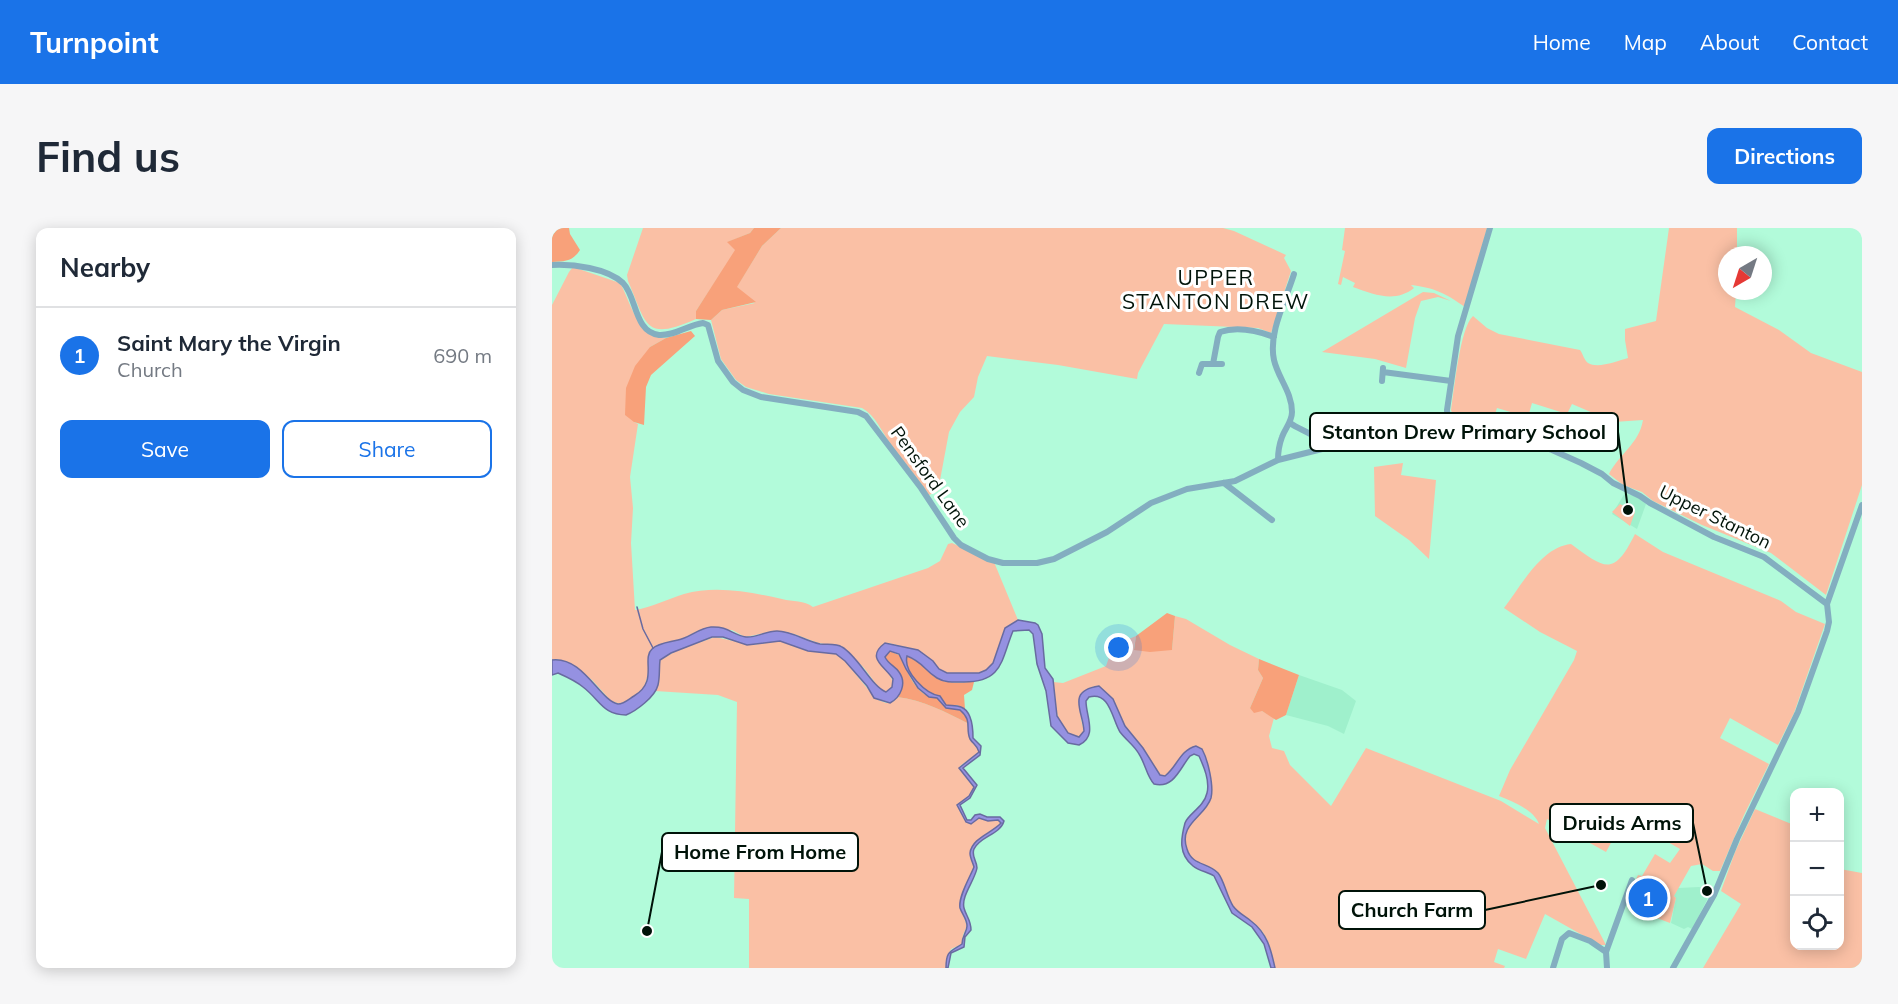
<!DOCTYPE html>
<meta charset="utf-8">
<style>
:root{--surface:#fff;--page:#f6f6f7;--text:#1f2937;--muted:#747a83;--line:#e0e1e3;--accent:#1a73e8}
body{margin:0;font-family:Mulish,sans-serif;background:var(--page);color:var(--text)}
.controls{position:absolute;right:18px;bottom:18px;display:grid;overflow:hidden;border-radius:12px;box-shadow:0 3px 15px #0003}
.controls button{width:54px;height:54px;display:grid;place-items:center;padding:0;border:0;border-bottom:2px solid var(--line);background:var(--surface);color:var(--text);font:30px sans-serif}
.compass{position:absolute;left:1166px;top:18px;width:54px;height:54px;border-radius:50%;background:var(--surface);box-shadow:0 3px 15px #0003;rotate:219deg}
.you{position:absolute;left:567px;top:420px;width:21px;height:21px;margin:-15px;border:4px solid #fff;border-radius:50%;background:#1a73e8;box-shadow:0 0 0 9px #1a73e833}
.badge{display:grid;place-items:center;width:39px;height:39px;border-radius:50%;background:var(--accent);color:#fff;font-size:20px;font-weight:700}
.pin{position:absolute;translate:-50% -50%;border:3px solid #fff;box-shadow:0 2px 6px #0006}
.list{margin:0;padding:0;list-style:none}
h2{display:flex;justify-content:space-between;align-items:center;height:78px;margin:0;padding:0 24px;font-size:26px}
h2 small{font-size:20px;font-weight:400;color:var(--muted)}
.list li{display:grid;grid-template-columns:39px 1fr auto;gap:18px;align-items:center;box-sizing:border-box;height:96px;padding:0 24px;border-top:2px solid var(--line)}
.list b{display:block;font-size:22px;white-space:nowrap}
.list p{margin:0;font-size:20px;white-space:nowrap;color:var(--muted)}
.list em{font-size:20px;font-style:normal;color:var(--muted)}
.actions{display:flex;gap:12px;padding:18px 24px}
.actions a{flex:1;padding:14px 0;border:2px solid var(--accent);border-radius:12px;text-align:center;font-size:21px;color:var(--accent)}
.actions .main{background:var(--accent);color:#fff}
.icon{flex:none;width:33px;height:33px;fill:none;stroke:currentColor;stroke-width:2;stroke-linecap:round;stroke-linejoin:round}
.map{position:relative;flex:none;width:1310px;height:740px;overflow:hidden;border-radius:12px}
header{display:flex;align-items:center;gap:36px;box-sizing:border-box;height:84px;padding:0 30px;background:var(--accent);color:#fff}
header strong{font-size:28px}
nav{display:flex;gap:33px;margin-inline-start:auto;font-size:21px}
.intro{display:flex;align-items:center;justify-content:space-between;box-sizing:border-box;height:144px;padding:0 36px}
h1{margin:0;font-size:42px}
.button{padding:15px 27px;border-radius:12px;background:var(--accent);color:#fff;font-size:21px;font-weight:700}
main{display:flex;gap:36px;padding:0 36px}
aside{flex:1;background:var(--surface);border-radius:12px;box-shadow:0 3px 15px #0003}
.map>svg:first-child{display:block}
.built{fill:#9ff0cc}
.green{fill:#fac0a5}
.forest{fill:#f8a17a}
.water{fill:#9591e1;stroke:#686ba0;stroke-width:1.5}
.lines{fill:none;stroke-linecap:round;stroke-linejoin:round}
.stream{stroke:#686ba0;stroke-width:1.5}
.street{stroke:#83aec0;stroke-width:6}
.labels{text-anchor:middle;stroke-width:6;stroke-linejoin:round;paint-order:stroke}
.street-label{font-size:18px;fill:#001309;stroke:#fff}
.quarter-label{font-size:21px;letter-spacing:1.5px;fill:#001309;stroke:#fff}
.leader{fill:none;stroke:#001309;stroke-width:2}
.callout-dot{fill:#001309;stroke:#fff;stroke-width:2}
.callout{fill:#fff;stroke:#001309;stroke-width:2}
.callout-label{font-size:20px;text-anchor:middle;font-weight:bold;fill:#001309}
</style>
<header>
<strong>Turnpoint</strong>
<nav><a>Home</a><a>Map</a><a>About</a><a>Contact</a></nav>
</header>
<div class="intro"><h1>Find us</h1><a class="button">Directions</a></div>
<main>
<aside>
<h2>Nearby<small></small></h2>
<ul class="list">
<li><span class="badge">1</span><div><b>Saint Mary the Virgin</b><p>Church</p></div><em>690 m</em></li>
</ul>
<div class="actions"><a class="main">Save</a><a>Share</a></div>
</aside>
<div class="map">
<svg width="1310" height="740" viewBox="0 0 1310 740">
<rect width="100%" height="100%" fill="#b2fbda"/>
<path class="built" d="M1073,265l15,5 6,6 -9,25 -25,-15z
M747,447l43,15 14,11 -12,33 -16,-8 -42,-11z
M1147,659l5,1 3,12 -15,29 -4,-2 -4,2 -13,-6 5,-25 -2,-2 4,-8z"/>
<path class="green" d="M91,0h111l-4,5 -22,9 8,8 -40,61v8c-52,23 -49,6 -68,-38l-1,-6z
M229,0h442l11,3 52,24 -2,3 7,13 -20,62 -13,-5 -94,-4 -26,49 -1,6 -79,-14 -71,-9 -9,21 -4,20 -14,15 -11,20 -11,59 -9,4c-12,-17 -26,-33 -38,-50 -9,-13 -15,-29 -29,-37l-93,-14 -23,-7 -10,-7 -15,-21 -10,-39 11,-10 33,-7 -19,-15 26,-42z
M793,0h142l-22,79c-20,-14 -30,-19 -54,-22l3,3c-19,15 -39,7 -61,-1l2,-4 -12,-6 -2,8 -3,-1 7,-33 -3,-1z
M1117,0h68v27h-10v36h9l-1,16 44,23 32,23 51,19v113l-36,110 -55,-42 -69,-28 -49,-24 -11,-9 -19,-7 -14,-11c10,-20 30,-30 34,-54l-29,2 -42,-18 -5,10 -35,-11 -4,14 -31,-9 -6,19 -30,-5 -7,-4 -3,-8c3,-19 9,-83 22,-94l14,12 12,6 81,16c3,4 4,10 8,13 10,6 29,-2 40,-5l-3,-18v-11l31,-8z
M21,39l47,16c12,21 16,53 46,55l-16,9 -16,75 4,2 -8,53 3,31 -2,35 4,67c17,-3 33,-11 49,-16 31,-9 67,-2 98,5 11,3 22,1 31,8l115,-39 12,-7 8,-17 4,-1 42,19 24,58 -13,8 -12,35 -7,7 -7,3h-32l-8,-4 -21,-19 -30,-7 1,30 4,9 -1,5 -6,5 -7,-4 -15,-20 -21,-21 -25,-4 -24,-9 -19,-3 -30,6 -13,-7 -30,-1 -22,11 -26,8 -5,8v14l-5,19 -17,12 -7,3 -9,-3 -19,-21 -16,-13 -19,-8 -5,1v-355l17,-33z
M871,64l11,1 17,8 -13,-4 -17,4 -6,17 -9,50 -31,-9 -53,-7z
M851,235l-2,12 35,5 -7,79 -20,-19 -34,-24 -1,-49z
M1068,276l15,8 -5,14 -18,-14z
M1083,306l28,18 118,49 15,11 29,12 -31,89 -16,32 -48,-27 -10,20 49,26 -25,51 -24,56h-7l-11,-7 -11,2 -17,30 2,2 -6,25 -42,-16v-11l10,-21 4,1 13,-22 15,9 10,-14 -45,-26 -9,9 -7,-4 -13,24 -59,-33 -2,9 61,117h-6l-55,-31 -19,45 -28,-10 -4,13 11,4 -1,2h-229c-4,-18 -6,-33 -21,-45 -7,-5 -16,-10 -21,-17 -6,-9 -10,-28 -16,-34 -11,-9 -26,-7 -31,-25 -8,-34 38,-33 22,-79 -3,-7 -3,-14 -8,-21l-37,30 -5,-4 -15,-25 -18,-22 -6,-14 -24,-26 -10,5 -4,28 3,12 -3,5c-23,5 -29,-39 -28,-54l10,1 43,-17 6,-17 -2,-1 4,-3 22,-9 -2,13 38,1 3,-34 11,3 44,26 29,14 -1,11 5,8 -13,30 12,3 12,7 -5,18 3,12 12,3 6,14 41,41 35,-58 135,53 38,23c-5,-14 -27,-23 -40,-28l11,-26 64,-110 3,-9 -37,-19 -36,-24c17,-22 37,-61 67,-64 35,26 43,32 64,-10z
M163,409l37,8 28,-4 28,10 28,3 9,7 31,38 10,4 8,-2 3,-4c26,3 49,15 72,27l1,14 7,8 2,6 -19,14 3,8 11,13 -5,9 -12,10 11,17 11,-5 6,2h13l3,3c-9,10 -21,15 -29,26l2,18 -10,25 -4,14 7,20 -4,9 -1,9 -11,5 -5,11v8h-197v-69l-15,-1 3,-196 -19,-7 -63,-4 3,-7 2,-24 18,-10z
M1203,581l39,16v121h46v-77l22,4v95h-159l38,-64 -20,-13 14,-39z"/>
<path class="forest" d="M4,0h13l1,6 10,16c-8,12 -15,11 -28,12v-26l4,-5z
M202,0h27l-19,18 -25,41 19,15 -34,8 -11,10 -15,-1v-8l39,-61 -8,-8 23,-9z
M139,103l4,5 -44,39 -5,12 -2,38 -10,-3 -9,-7 1,-27 9,-22 15,-19 16,-9z
M615,385l8,3 -3,34 -22,2 -16,-2 2,-14z
M338,423l11,5c6,16 16,42 36,42 10,10 11,8 23,12l7,7 2,7c-23,-12 -46,-24 -72,-27 12,-17 0,-26 -12,-38l1,-6z
M354,428c15,5 17,12 29,21 11,8 27,5 39,5l-2,8 -8,5 1,14 -8,-4h-11l-6,-9c-15,-1 -36,-25 -34,-40z
M707,431l40,16 -13,40 -10,5 -14,-9 -8,2 -4,-5 13,-30 -5,-8z"/>
<path class="water" d="M466,392l17,3 3,2 4,9 3,34 8,11 4,37 11,17 11,4 5,-6c-1,-20 -18,-40 15,-45l14,13 12,27 18,22 17,27 5,1c12,-9 15,-26 31,-30l6,3c6,11 12,37 9,49 -6,19 -33,26 -24,51 5,17 21,13 31,24 6,7 9,24 15,33 5,7 12,10 18,15 16,12 20,28 24,47h-4l-7,-24 -12,-17 -20,-14 -18,-37c-6,-4 -15,-5 -21,-10 -15,-12 -12,-28 -8,-43 3,-9 19,-16 22,-30 3,-12 -3,-26 -8,-37l-5,-2 -4,2c-10,12 -16,33 -36,28 -7,-7 -9,-21 -15,-30 -5,-9 -13,-14 -19,-22 -8,-13 -10,-41 -31,-35l-3,4c0,16 12,35 -7,44l-11,-2 -17,-17 -5,-35 -9,-27 -4,-30 -4,-4 -16,1c-12,29 -10,51 -49,51 -9,0 -19,1 -27,-4 -13,-8 -14,-16 -30,-22 -4,16 19,38 33,40l6,9c5,1 10,0 15,2 11,4 12,22 12,31l8,8 -1,9 -17,13 14,17 -7,13 -10,7 7,15h4l4,-5 5,-1 7,3h13l4,4c-4,14 -24,15 -30,28 -3,7 3,12 3,19 -2,12 -16,28 -13,40 2,8 7,12 7,22l-6,7 -1,10 -13,6 -3,15h-2c0,-17 4,-16 16,-24 0,-8 5,-12 5,-18 0,-7 -5,-12 -7,-18 -2,-11 10,-31 14,-41 -1,-4 -4,-9 -4,-14 2,-15 22,-20 31,-30l-3,-3 -10,1 -9,-3 -8,6 -5,-2 -9,-17 12,-9 5,-9 -15,-19 20,-16c-2,-7 -6,-8 -9,-13 -5,-11 3,-18 -10,-29l-14,-2 -9,-10 -8,-1 -11,-9 -12,-19 -7,-15 -9,-3 -5,6c3,7 10,9 14,15 8,11 2,25 -9,31l-16,-5 -7,-12 -22,-25 -9,-7 -28,-3 -28,-10 -33,4 -24,-8h-11l-41,16 -11,7c-1,8 0,17 -2,25 -3,12 -22,26 -32,30 -23,0 -26,-15 -43,-28 -7,-6 -16,-10 -25,-14l-6,2v-15c31,-4 48,41 66,44 6,0 11,-5 16,-8 25,-15 7,-37 18,-47 6,-6 18,-7 26,-9 11,-2 21,-12 33,-13 18,-1 21,8 35,10 10,1 20,-6 31,-6 15,0 28,10 43,13 7,1 16,-1 22,3 16,9 30,40 44,45l6,-5 1,-8c-8,-13 -28,-21 -8,-36l33,7 15,11 6,8 8,4h32l7,-3 7,-7 12,-35z"/>
<g class="lines">
<path class="stream" d="M85,379l6,22 10,19"/>
<path class="street" d="M0,37c21,-1 55,3 71,18 14,14 11,49 36,52 16,1 29,-10 44,-12l5,2 10,36 15,21 10,8 18,7 97,15 8,4 55,72 33,50 7,7 27,14 15,4h34l17,-4 53,-27 44,-29 36,-14 48,-8 43,-21 52,-13 19,-2 99,-20 38,5 66,20 29,13 21,11 11,9 27,13 10,7 64,34 50,20 63,47
M661,136l5,-27 2,-5c18,-6 38,-1 54,5
M831,144l68,9
M647,145l3,-9h20
M830,153l1,-13
M738,195c11,8 30,12 34,25
M896,197l-1,-15 11,-74 32,-108
M726,232c0,-8 1,-15 4,-23 3,-9 10,-15 10,-25 0,-20 -14,-34 -18,-52 -6,-27 12,-60 20,-86
M672,255l48,37
M1001,740l9,-29 7,-6 21,8 16,11
M1055,740l-1,-16 26,-72
M1121,740l41,-73 23,-56 61,-127 29,-81 2,-9 -2,-18 35,-99"/>
</g>
<g class="labels">
<g class="street-label">
<text transform="translate(378 249) rotate(54)" y="6">Pensford Lane</text>
<text transform="translate(1163 289) rotate(26)" y="6">Upper Stanton</text>
</g>
<g class="quarter-label">
<text x="664" y="57">UPPER<tspan x="664" dy="24">STANTON DREW</tspan></text>
</g>
</g>
<path class="leader" d="M1076 282L1066 204M1155 663L1141 595M95 703L110 624M1049 657L933 682"/>
<g class="callout-dot">
<circle cx="1076" cy="282" r="6"/>
<circle cx="1155" cy="663" r="6"/>
<circle cx="95" cy="703" r="6"/>
<circle cx="1049" cy="657" r="6"/>
</g>
<g class="callout">
<rect x="758" y="185" width="308" height="38" rx="6"/>
<rect x="998" y="576" width="143" height="38" rx="6"/>
<rect x="110" y="605" width="196" height="38" rx="6"/>
<rect x="787" y="663" width="146" height="38" rx="6"/>
</g>
<g class="callout-label">
<text x="912" y="211">Stanton Drew Primary School</text>
<text x="1070" y="602">Druids Arms</text>
<text x="208" y="631">Home From Home</text>
<text x="860" y="689">Church Farm</text>
</g>
</svg>
<div class="controls">
<button>+</button>
<button>−</button>
<button><svg class="icon" aria-label="locate" viewBox="0 0 24 24"><circle cx="12" cy="12" r="6"/><path d="M12 2v4M12 18v4M2 12h4M18 12h4"/></svg></button>
</div>
<svg class="compass" viewBox="-18 -18 36 36"><path d="M0-13l5 13h-10z" fill="#e53935"/><path d="M0 13l5-13h-10z" fill="#747a83"/></svg>
<div class="you"></div>
<div class="pin badge" style="left:1096px;top:670px">1</div>
</div>
</main>
